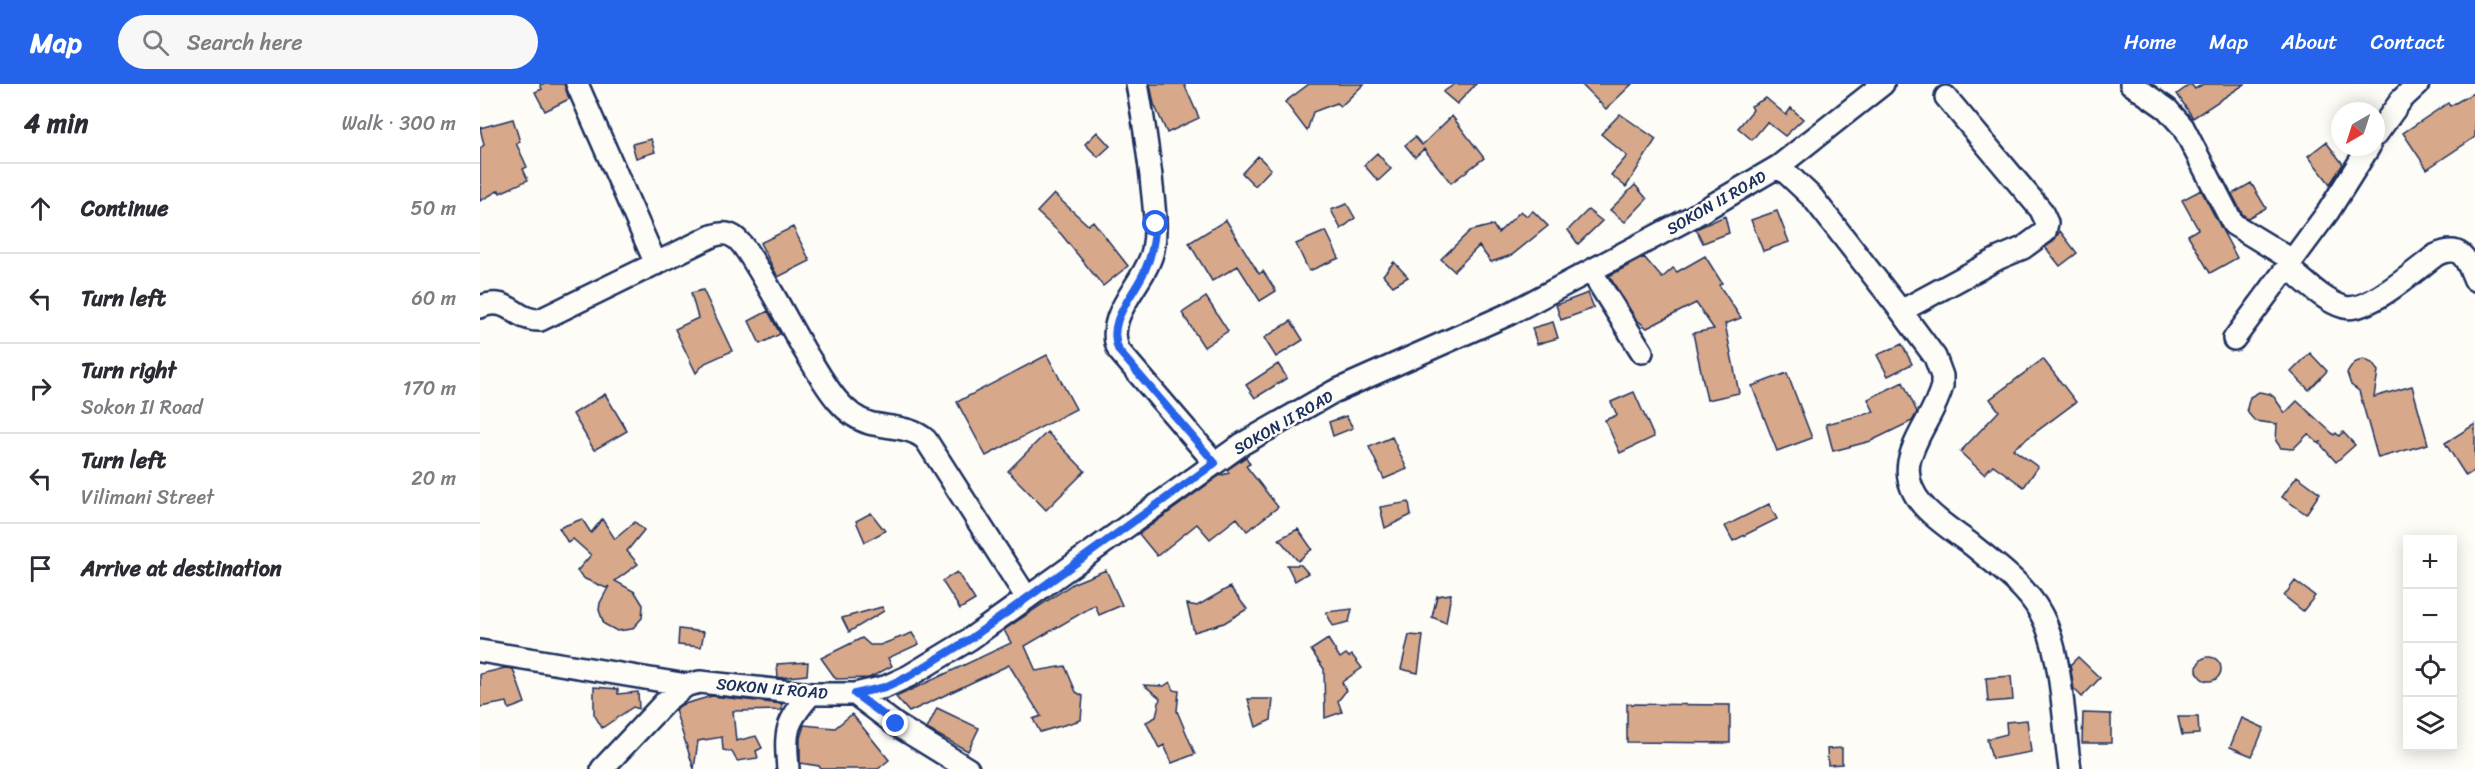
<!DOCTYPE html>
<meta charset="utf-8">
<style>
:root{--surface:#fff;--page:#f7f7f7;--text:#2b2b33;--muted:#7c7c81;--line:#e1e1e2;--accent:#2563eb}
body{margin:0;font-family:Sriracha,sans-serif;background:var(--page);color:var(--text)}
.controls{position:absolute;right:18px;bottom:18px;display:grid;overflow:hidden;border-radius:0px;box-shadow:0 3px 15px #0003}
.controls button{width:54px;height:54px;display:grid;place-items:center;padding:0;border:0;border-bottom:2px solid var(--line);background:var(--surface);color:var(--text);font:30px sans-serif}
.compass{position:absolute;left:1851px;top:18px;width:54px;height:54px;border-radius:50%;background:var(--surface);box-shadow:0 3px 15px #0003;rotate:219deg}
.stop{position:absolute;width:18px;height:18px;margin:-14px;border:4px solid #2563eb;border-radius:50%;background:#fff}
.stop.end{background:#2563eb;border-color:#fff;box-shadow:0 2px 6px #0008}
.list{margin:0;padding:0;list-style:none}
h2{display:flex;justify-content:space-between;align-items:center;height:78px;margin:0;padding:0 24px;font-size:26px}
h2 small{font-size:20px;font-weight:400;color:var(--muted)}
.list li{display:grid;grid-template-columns:39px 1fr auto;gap:18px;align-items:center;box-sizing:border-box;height:90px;padding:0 24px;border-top:2px solid var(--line)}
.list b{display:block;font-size:22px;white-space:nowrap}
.list p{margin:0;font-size:20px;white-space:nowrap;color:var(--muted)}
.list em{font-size:20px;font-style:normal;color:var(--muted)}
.icon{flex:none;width:33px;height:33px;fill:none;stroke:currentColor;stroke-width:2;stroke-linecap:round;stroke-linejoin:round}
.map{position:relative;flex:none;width:1995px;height:685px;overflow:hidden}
header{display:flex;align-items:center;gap:36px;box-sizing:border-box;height:84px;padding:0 30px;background:var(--accent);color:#fff}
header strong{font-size:28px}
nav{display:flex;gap:33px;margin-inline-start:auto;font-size:21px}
.search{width:420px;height:54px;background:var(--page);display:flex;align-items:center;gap:15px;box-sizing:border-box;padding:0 21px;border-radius:33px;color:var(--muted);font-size:22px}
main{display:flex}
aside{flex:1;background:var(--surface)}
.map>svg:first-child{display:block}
.building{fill:#d7a889;stroke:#1b2f5e;stroke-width:1.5}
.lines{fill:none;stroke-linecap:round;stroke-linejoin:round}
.minor-casing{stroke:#1b2f5e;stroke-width:26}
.minor{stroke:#fdfcf7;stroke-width:21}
.route{stroke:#2563eb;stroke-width:8}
.labels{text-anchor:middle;stroke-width:5;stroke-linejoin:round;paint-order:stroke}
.street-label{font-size:16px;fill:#1b2f5e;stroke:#fdfcf7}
</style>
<header>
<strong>Map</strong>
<div class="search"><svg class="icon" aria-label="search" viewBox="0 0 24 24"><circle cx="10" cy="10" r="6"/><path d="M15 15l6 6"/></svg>Search here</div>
<nav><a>Home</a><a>Map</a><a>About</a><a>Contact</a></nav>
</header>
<main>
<aside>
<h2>4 min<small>Walk · 300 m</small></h2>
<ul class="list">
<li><svg class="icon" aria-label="ahead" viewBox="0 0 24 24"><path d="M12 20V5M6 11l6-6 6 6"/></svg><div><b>Continue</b></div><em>50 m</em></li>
<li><svg class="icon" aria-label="left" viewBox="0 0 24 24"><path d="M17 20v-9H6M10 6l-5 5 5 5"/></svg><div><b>Turn left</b></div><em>60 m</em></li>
<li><svg class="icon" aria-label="right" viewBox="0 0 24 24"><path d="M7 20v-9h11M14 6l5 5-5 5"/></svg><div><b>Turn right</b><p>Sokon II Road</p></div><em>170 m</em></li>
<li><svg class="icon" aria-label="left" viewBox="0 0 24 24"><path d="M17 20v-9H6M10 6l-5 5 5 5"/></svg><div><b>Turn left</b><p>Vilimani Street</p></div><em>20 m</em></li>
<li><svg class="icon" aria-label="arrive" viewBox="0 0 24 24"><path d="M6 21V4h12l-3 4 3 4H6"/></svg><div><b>Arrive at destination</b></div></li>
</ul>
</aside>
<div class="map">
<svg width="1995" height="685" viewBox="0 0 1995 685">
<rect width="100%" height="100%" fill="#fdfcf7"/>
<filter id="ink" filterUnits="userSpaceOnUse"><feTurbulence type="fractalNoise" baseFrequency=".0167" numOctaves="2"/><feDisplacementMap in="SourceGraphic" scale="12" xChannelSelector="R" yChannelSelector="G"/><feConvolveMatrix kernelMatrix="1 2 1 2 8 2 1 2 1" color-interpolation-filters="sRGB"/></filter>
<g filter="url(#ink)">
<path class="building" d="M60,0h24l5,15 -24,12 -10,-19 7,-3z
M670,0h34l15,34 -32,15 -13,-29z
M829,0h55l-24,23 -3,-4 -24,9 -6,19 -22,-29z
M975,0h21l-19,20 -14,-12z
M1101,0h51l-26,25z
M1711,0l4,5 8,-5h42l-52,34 -16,-24z
M1995,8v45l-48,32 -24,-36 45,-30 2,3z
M1286,14l20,17 5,-7 12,11 -18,17 -18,-14 -15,18 -14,-12 15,-18 -2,-4z
M1140,30l36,25 -30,48 -15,-12 16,-19 -26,-22z
M972,32l32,42 -33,25 -27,-34 -9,8 -10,-12 10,-8 7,8z
M33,35l7,23 -4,1 11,24 -4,2 5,11 -28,13 -1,-3 -19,11v-53l4,-3 -4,-17z
M617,48l13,14 -12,11 -13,-13z
M171,55l4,13 -19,6 -4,-14z
M1846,58l17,22 -13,20 -22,-28z
M897,69l14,16 -13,12 -14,-16z
M778,72l13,13 -16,17 -13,-13z
M1771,99l15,25 -18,10 -5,-3 -11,-21z
M1155,101l12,14 -22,23 -15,-12z
M1721,106l36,68 -27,15 -22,-38 10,-6 -16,-29z
M574,110l34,31 5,-4 35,45 -25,20 -42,-52 -24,-22z
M867,120l8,14 -14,11 -10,-19z
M1108,126l14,11 -24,23 -10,-14z
M1041,127l6,5 6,-5 15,15 -36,29 -21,7 -12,-16 -25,25 -13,-12 29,-28 23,-6 5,8z
M1297,127l12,31 -26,9 -12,-31z
M1245,132l4,17 -26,10 -7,-14z
M746,136l33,54 4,-3 13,20 -16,10 -22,-35 -26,15 -23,-38z
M313,143l17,34 -32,16 -18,-34z
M846,147l13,27 -30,13 -13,-27z
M1580,147l17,22 -17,13 -15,-19 8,-5z
M1225,172l17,27 -3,2 22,33 -16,6 14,69 -32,7 -14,-67 21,-4 -18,-26 -49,25 -11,-9 -27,-43 35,-19 18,21 11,-10 4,4z
M914,178l14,15 -15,9 -10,-11z
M223,206l29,61 -27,12 -9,10 -21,-44 23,-11 -7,-25z
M1108,209l6,15 -33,12 -5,-15z
M726,213l22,34 -24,16 -22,-34z
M288,227l12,23 -20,10 -11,-23z
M811,237l12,19 -27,17 -12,-19z
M1073,238l5,16 -21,6 -5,-16z
M1422,260l10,20 -24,12 -11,-21z
M1830,269l17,18 -18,19 -18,-18z
M567,271l29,54 -90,47 -29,-54z
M1563,275l33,43 -63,47 25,18 -14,20 -31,-22 -9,9 -24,-22 39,-41 -9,-12z
M1883,275l9,4 6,8 -4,26 38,-11 16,58 -50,14 -19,-67 -8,-6 -4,-12 7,-10z
M798,280l9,14 -32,20 -9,-13z
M1307,289l25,65 -35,13 -25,-65z
M1423,298l14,30 -5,9 -41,20 -38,10 -7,-27 48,-12 -6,-13z
M1154,308l20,45 -34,16 -15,-33 12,-5 -6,-13z
M1779,308l11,2 4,3 11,16 12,-12 37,34 2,-2 3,3 4,-4 12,13 -19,17 -16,-18 1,-2 -3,1 -10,-9 -15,15 -12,-1 -5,-7 1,-17 -22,-3 -7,-8 -1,-5 3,-11z
M125,310l22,37 -33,19 -21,-36z
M866,332l7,12 -20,8 -4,-14z
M1995,340v46l-9,6 -21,-33z
M567,348l38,39 -39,39 -38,-39z
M912,353l15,32 -23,10 -15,-32z
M766,373l4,7 -4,2 32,41 -31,24 -10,-13 -27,21 -13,-15 -40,32 -18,-22 80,-58 10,-3 -2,-3z
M1817,392l23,17 -14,21 -24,-17z
M929,418l2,13 -26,13 -5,-21z
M1289,420l8,15 -44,22 -8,-15z
M391,429l14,18 -20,11 -9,-21z
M102,435l9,14 11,-14 13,20 20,-17 9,8 -17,21 11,13 -23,17 20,11 8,13 -1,13 -10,11 -15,2 -13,-7 -5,-14 1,-7 9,-17 -3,2 -21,-9 -8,-8 14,-16 -18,-16 -5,4 -9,-15z
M818,445l14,20 -14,12 -19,-22z
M807,481h14l7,8 -13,8z
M626,486l16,35 -23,10 -4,-10 -70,41 11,25 29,-5 11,26 7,4 -2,24 -41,12 -7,-13 8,-3 -32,-51 -100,47 -13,-15 115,-54 -7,-13 70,-47z
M477,488l18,28 -15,9 -18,-28z
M1815,497l20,15 -12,15 -19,-15z
M750,503l17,22 -23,14 -30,9 -7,-28 10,2z
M971,510l-5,29 -14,-6 5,-21z
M402,523l2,4 -35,21 -7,-14z
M872,525l-3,13 -16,4 -7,-14z
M199,545l25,3 -3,15 -23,-2z
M432,549l7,11 -31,14 4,8 -23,12 -33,1 -15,-21 41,-20 8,7h10z
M929,551l14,1 -5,37 -17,-4z
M848,555l12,19 6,-4 3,3 3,-2 10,13 -20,14 4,9 -8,10 4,11 -17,6 -1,-49 -13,-19z
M1717 585a12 12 0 1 1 24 0a12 12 0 1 1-24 0Z
M1598,573l22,21 -18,19 -8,-8 -4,-24z
M328,578l-1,13 -29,3 -1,-14z
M25,584l8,1 12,34 -16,6 -2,-7 -27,5v-33z
M1531,592l2,24 -25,2 -2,-24z
M690,598l4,8 5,1 -2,20 18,43 -23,9 -8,-18 -5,3 -13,-26 10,-5 4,-19 -16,-13 20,1z
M114,603l24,2v5l20,-2 1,17 -6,-2 -31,21 -8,-14z
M232,612l70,8v6l-49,1 3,30 20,-5 6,12 -6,3 2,7 -21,3 -5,-9 -9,-2 -1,-13 -24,4 -4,28 -19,-59 6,-5z
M768,615h25l-2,21 -15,7z
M1147,620l103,1v38l-103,-1z
M457,624l42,20 -11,23 -41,-22z
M1603,629l28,1v29h-29z
M372,630l37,46 -11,9h-57l-2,-3 -19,-3v-25l4,-13 31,3z
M1698,633h20l1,17 -17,1z
M1762,634l22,10 -12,28 -22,-9z
M1547,636l4,32 -39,7 -5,-20 20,-5 -1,-12z
M1362,664v16l-14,1 -1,-16z"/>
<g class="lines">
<defs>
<path id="minor" d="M97,0l79,180
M657,0c6,31 10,61 14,92 2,25 7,49 2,74 -7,33 -51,65 -34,101l96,112
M1651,0l36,25 16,18 50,97 59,36
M1896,51l26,-36 16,-15
M1299,82l34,32 88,113 34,46 7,19v10c-7,27 -27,49 -33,76 -7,40 37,63 63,83 23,19 54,41 68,67 23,40 23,111 30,157
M1807,183c17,13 36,34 57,40 23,7 73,-38 92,-52 26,-12 30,4 39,25
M1111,187l51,81
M0,223c30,-12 34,14 60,13l172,-84c8,-2 14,-4 22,1 15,8 59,95 72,116 16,25 33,61 63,70 18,5 42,3 57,17l101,158
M1421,227l98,-53 24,-10 22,-16 2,-9 -6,-13 -95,-113
M1754,255l94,-127 41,-65
M0,567l207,34
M375,610l40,30 73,45
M122,685l64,-68 21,-16 13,-3 111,12h44l30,-7 24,-11 61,-37 272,-195 91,-52 176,-78 183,-97 87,-51 104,-82
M308,685c-3,-38 -3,-46 23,-75"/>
</defs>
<use href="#minor" class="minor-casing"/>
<use href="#minor" class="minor"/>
</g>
</g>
<g class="lines" filter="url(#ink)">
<path class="route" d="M416,640l-41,-30 30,-7 24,-11 61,-37 245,-176 -96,-112c-14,-30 15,-55 26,-81 7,-15 9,-29 11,-46"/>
</g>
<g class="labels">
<g class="street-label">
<text transform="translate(1236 118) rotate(-30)" y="6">SOKON II ROAD</text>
<text transform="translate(803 338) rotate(-30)" y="6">SOKON II ROAD</text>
<text transform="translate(292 604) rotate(5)" y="6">SOKON II ROAD</text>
</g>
</g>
</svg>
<div class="controls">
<button>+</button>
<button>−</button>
<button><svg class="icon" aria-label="locate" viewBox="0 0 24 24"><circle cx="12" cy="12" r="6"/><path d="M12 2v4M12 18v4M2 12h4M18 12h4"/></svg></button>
<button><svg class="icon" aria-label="layers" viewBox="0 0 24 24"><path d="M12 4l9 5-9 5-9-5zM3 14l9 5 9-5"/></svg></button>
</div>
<svg class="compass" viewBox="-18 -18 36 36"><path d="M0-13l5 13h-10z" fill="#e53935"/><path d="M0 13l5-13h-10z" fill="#7c7c81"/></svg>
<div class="stop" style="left:676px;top:140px"></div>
<div class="stop end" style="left:416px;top:640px"></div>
</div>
</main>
